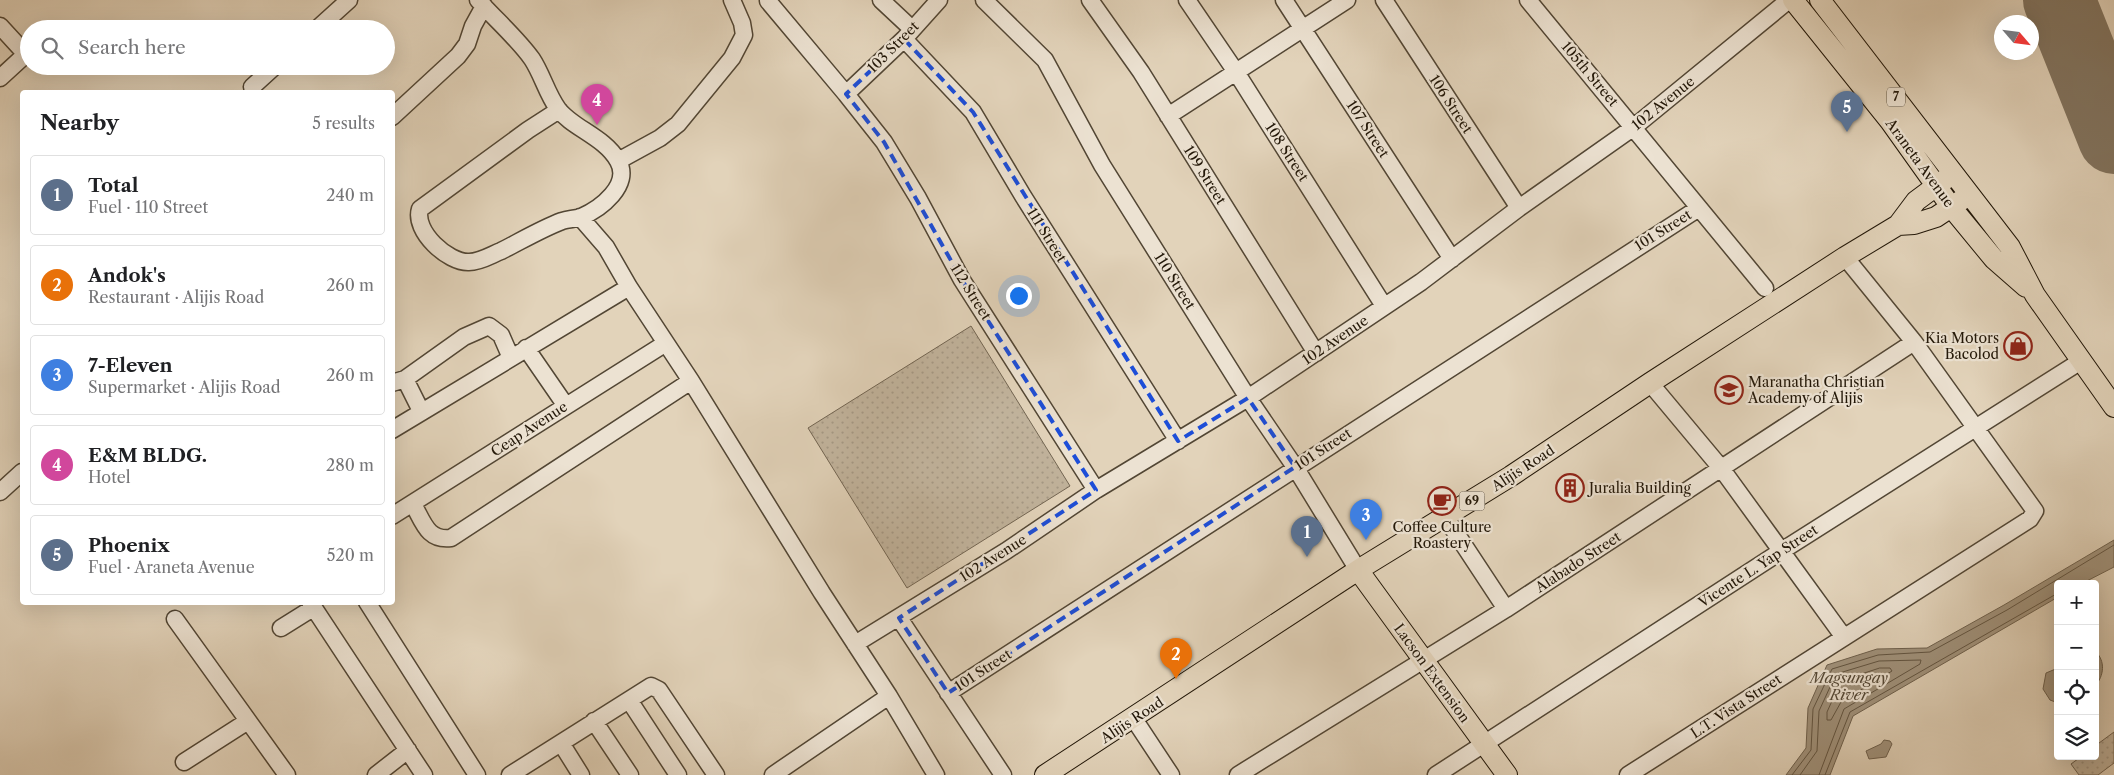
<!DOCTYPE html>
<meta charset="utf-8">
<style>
:root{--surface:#fff;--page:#f2f2f2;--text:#202124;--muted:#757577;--line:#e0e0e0;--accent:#db2777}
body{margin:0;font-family:"Libre Caslon Text",serif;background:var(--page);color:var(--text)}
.controls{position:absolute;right:15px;bottom:15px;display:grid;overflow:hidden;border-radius:5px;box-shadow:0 5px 20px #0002}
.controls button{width:45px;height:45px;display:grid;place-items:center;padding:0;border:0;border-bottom:1px solid var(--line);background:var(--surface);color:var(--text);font:25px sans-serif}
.compass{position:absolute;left:1994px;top:15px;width:45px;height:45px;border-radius:50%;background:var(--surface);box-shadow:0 5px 20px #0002;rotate:118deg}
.you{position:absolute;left:1018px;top:295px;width:18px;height:18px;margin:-12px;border:4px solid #fff;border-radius:50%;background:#1a73e8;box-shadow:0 0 0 8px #1a73e833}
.badge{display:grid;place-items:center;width:32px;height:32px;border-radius:50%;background:var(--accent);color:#fff;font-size:16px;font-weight:700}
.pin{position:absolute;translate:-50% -41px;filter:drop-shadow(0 1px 2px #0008)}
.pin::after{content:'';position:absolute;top:26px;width:18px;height:15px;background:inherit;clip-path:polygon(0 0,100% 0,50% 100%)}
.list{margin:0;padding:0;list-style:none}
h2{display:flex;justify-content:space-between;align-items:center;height:65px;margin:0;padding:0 20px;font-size:21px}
h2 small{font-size:16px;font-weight:400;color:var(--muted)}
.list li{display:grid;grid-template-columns:32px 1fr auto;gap:15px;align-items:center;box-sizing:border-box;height:80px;margin:0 10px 10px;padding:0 10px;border:1px solid var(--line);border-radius:5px}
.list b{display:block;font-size:19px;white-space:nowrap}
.list p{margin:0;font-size:16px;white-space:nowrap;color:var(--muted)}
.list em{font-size:16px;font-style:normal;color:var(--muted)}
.icon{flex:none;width:28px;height:28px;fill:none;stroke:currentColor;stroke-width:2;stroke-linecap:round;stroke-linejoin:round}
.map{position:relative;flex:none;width:2114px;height:775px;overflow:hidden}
.search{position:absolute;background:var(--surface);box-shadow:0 5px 20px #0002;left:20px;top:20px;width:375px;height:55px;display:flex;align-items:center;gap:12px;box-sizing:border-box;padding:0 18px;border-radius:28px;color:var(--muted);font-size:19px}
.panel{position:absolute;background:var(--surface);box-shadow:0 5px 20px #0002;left:20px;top:90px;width:375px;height:515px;border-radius:5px}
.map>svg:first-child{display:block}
.grass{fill:url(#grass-dots);stroke:#726552}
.water{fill:#a1937d;stroke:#6e614e}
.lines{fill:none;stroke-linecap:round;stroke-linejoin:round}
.shore{stroke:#625542;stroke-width:1}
.runway{stroke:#827561;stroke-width:72}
.minor-casing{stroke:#524634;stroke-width:19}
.major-casing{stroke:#221708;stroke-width:22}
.minor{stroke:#ece2d2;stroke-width:16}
.major{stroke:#e2d3ba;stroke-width:20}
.marked{fill:none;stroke:#1d4ed8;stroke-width:4;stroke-dasharray:10 6;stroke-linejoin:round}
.labels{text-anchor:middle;stroke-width:4.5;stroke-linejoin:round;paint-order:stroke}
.shield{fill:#ece2d2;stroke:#5f5445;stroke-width:1}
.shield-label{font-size:12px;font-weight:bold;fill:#221708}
.street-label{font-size:14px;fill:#221708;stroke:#ece2d2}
.poi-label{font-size:14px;fill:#221708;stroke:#ece2d2;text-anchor:start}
.water-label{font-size:15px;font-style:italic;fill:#554937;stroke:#ece2d2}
</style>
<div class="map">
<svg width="2114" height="775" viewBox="0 0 2114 775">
<defs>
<pattern id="grass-dots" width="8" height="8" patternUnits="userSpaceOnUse" patternTransform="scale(1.25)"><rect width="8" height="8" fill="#c1b39c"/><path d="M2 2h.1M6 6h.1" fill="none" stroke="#a69985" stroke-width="1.8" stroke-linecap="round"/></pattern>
</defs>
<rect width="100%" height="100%" fill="#e2d3ba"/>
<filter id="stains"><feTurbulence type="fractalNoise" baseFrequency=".004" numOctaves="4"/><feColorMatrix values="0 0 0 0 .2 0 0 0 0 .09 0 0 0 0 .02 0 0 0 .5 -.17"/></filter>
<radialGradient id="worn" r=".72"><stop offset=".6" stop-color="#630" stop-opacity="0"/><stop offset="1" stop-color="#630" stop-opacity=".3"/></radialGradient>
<path class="grass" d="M971,326l99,160 -163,102 -99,-160z
M2114,732v31l-16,12h-19l-8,-11 11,-8h13v-10z"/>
<path class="water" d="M2114,540v27l-33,17h-23v13l-205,119 -23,59h-44l20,-27 2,-40 19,-43 50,-16 50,-1 77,-43z
M2095,651c11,10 9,25 0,35z
M2058,668v35l-8,-3 -7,-11 3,-16z
M1884,740l6,1 2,3 -6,13 -17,2 -3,-8 15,-7z"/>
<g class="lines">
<path class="shore" d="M1880,668h10l2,3 -51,31 -10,18h-4v-8l14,-31z
M1792,775l19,-25 2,-41 19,-40 46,-14 52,-3 77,-42 107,-65
M1800,775l17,-24 2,-40 17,-37 43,-13 42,-1 -1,4 -76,45 -25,66
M1825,775l25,-63 208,-119"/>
<path class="runway" d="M2059,0l55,138"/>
<defs>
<path id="minor" d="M478,0c17,19 39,38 54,59 10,15 15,35 26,50 14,19 47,28 60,52 14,24 -18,48 -37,56 -6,2 -13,2 -19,4 -21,8 -41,20 -61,30 -10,4 -21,11 -32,11 -21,1 -56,-31 -49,-53l108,-79 31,-20
M881,0l31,29
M984,0l61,60 57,105 146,233 47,69 63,103
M1090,0l51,72 175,281
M1187,0l49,72 148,234
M1284,0l168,259
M1384,0l135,208
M1528,0l237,288
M768,1l78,93 38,48 34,56 44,82 134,210
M0,26l23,25 1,5 -24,22
M317,29l32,-29
M904,39l69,73 50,84 155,245
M252,87l23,-21
M846,94l58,-55 35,-39
M1168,116l179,-116
M392,117l66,-61 9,-12 6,-18 11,-20
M618,161l42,-23 18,-14 54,-66 12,-23 -2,-12 -10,-23
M580,217l26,30 23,40 62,94 131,212 67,103 47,79
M526,348l40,58
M405,379l16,32
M392,383l13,-4 59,-42 25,-11 12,9 10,23
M1650,383l71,85 122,168
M392,430l237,-143
M0,492l22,-20
M413,504c10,17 14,37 38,34l240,-157
M392,516l274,-173
M1446,518l60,91
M310,602l114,173
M367,602l110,173
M899,618l104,157
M175,619l112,156
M281,628l32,-20
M855,644l151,-93 90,-61 152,-92 173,-116 98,-74 115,-81 155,-127
M948,693l751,-485
M629,700l49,75
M1134,719l37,56
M594,721l36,54
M561,743l20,32
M184,762l64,-41
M376,775l32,-25
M510,775l141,-89 8,4 57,85
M773,775l116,-79
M1238,775l268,-166 408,-267
M1436,775l344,-223 301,-191
M1628,775l402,-256 5,-8 -121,-169 -69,-85"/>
<path id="major" d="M1793,0l97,121 62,87 42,51 32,28
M1820,0l190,247 25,48 79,112
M1898,225l18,-24 31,-23
M1358,570l149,205
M1045,775l313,-205 153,-94 139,-93 195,-126 53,-32 16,-1 22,-7 33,-22"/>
</defs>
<use href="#minor" class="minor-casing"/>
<use href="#major" class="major-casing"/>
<use href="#minor" class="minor"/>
<use href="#major" class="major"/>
</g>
<path class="marked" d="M904,39l69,73 205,329 70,-43 47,69 -347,226 -49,-75 197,-128 -134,-210 -78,-138 -38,-48z"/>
<defs>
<symbol id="shop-ring" viewBox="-11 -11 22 22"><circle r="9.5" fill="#ece2d2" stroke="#8f2418" stroke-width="1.5"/><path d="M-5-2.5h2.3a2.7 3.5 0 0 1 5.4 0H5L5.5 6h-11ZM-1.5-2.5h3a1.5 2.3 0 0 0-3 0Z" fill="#8f2418"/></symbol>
<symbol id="school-ring" viewBox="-11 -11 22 22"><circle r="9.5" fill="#ece2d2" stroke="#8f2418" stroke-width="1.5"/><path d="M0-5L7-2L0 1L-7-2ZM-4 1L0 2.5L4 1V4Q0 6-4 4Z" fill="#8f2418"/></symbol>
<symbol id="building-ring" viewBox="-11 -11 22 22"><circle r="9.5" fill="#ece2d2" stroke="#8f2418" stroke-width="1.5"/><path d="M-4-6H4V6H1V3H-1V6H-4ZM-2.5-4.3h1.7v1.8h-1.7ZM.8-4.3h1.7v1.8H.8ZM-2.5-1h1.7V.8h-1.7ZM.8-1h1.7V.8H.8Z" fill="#8f2418"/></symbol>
<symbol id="cafe-ring" viewBox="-11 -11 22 22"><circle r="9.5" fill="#ece2d2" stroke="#8f2418" stroke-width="1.5"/><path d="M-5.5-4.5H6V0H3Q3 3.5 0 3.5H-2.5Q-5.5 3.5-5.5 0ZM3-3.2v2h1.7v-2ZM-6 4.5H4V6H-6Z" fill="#8f2418"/></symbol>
</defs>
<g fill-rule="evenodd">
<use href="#shop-ring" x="2002" y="330" width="32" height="32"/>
<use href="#school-ring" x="1713" y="374" width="32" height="32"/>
<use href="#building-ring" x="1554" y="472" width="32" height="32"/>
<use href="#cafe-ring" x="1426" y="485" width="32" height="32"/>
</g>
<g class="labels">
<g class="shield">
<rect x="1887" y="87.5" width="18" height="19" rx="4"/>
<rect x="1459.5" y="491.5" width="25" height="19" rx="4"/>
</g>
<g class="shield-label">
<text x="1896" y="101">7</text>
<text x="1472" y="505">69</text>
</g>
<g class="street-label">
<text transform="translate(893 47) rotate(-45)" y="5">103 Street</text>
<text transform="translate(1590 74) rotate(50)" y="5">105th Street</text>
<text transform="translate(1663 103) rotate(-39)" y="5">102 Avenue</text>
<text transform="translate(1451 104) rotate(57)" y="5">106 Street</text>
<text transform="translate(1368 129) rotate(57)" y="5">107 Street</text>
<text transform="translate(1287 152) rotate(57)" y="5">108 Street</text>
<text transform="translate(1920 163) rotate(54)" y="5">Araneta Avenue</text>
<text transform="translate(1205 175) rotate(58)" y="5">109 Street</text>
<text transform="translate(1663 230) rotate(-32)" y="5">101 Street</text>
<text transform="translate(1047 235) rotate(58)" y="5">111 Street</text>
<text transform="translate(1175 281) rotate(58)" y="5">110 Street</text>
<text transform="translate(971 292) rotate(58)" y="5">112 Street</text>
<text transform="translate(1335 340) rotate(-34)" y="5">102 Avenue</text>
<text transform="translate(529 429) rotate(-33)" y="5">Ceap Avenue</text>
<text transform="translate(1323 449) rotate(-33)" y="5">101 Street</text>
<text transform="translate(1523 468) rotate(-33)" y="5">Alijis Road</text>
<text transform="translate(993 558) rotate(-32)" y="5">102 Avenue</text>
<text transform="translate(1578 562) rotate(-33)" y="5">Alabado Street</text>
<text transform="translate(1758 566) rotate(-33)" y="5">Vicente L. Yap Street</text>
<text transform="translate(983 670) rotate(-33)" y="5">101 Street</text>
<text transform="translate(1432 673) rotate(54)" y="5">Lacson Extension</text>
<text transform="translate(1736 706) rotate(-33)" y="5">L.T. Vista Street</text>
<text transform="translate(1132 720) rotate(-33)" y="5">Alijis Road</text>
</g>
<g class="poi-label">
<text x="1999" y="343" text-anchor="end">Kia Motors<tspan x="1999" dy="16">Bacolod</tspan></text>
<text x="1748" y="387">Maranatha Christian<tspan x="1748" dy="16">Academy of Alijis</tspan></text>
<text x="1589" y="493">Juralia Building</text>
<text x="1442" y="532" text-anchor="middle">Coffee Culture<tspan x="1442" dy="16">Roastery</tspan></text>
</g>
<g class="water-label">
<text x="1849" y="683">Magsungay<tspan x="1849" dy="17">River</tspan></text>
</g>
</g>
<rect width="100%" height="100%" filter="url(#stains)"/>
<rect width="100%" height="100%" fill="url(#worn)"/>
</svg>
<div class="controls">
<button>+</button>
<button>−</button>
<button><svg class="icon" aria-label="locate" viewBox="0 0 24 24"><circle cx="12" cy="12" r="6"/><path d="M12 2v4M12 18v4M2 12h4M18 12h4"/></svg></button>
<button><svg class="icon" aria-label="layers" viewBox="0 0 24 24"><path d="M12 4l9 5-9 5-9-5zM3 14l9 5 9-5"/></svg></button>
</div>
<svg class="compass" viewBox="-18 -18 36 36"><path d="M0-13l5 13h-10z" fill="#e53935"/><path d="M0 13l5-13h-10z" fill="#757577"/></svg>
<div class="you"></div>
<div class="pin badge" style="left:1307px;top:557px;background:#5c6f8a">1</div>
<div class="pin badge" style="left:1176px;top:679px;background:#e8710a">2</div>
<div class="pin badge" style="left:1366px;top:540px;background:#3f7fe0">3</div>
<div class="pin badge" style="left:597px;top:125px;background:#d1479c">4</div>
<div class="pin badge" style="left:1847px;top:132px;background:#5c6f8a">5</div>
<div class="search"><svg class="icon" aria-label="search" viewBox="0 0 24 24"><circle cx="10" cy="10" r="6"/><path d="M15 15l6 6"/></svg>Search here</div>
<section class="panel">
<h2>Nearby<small>5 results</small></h2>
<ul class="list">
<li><span class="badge" style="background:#5c6f8a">1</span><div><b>Total</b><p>Fuel · 110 Street</p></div><em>240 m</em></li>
<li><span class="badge" style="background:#e8710a">2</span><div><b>Andok's</b><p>Restaurant · Alijis Road</p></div><em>260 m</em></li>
<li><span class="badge" style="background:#3f7fe0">3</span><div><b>7-Eleven</b><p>Supermarket · Alijis Road</p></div><em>260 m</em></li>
<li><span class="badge" style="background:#d1479c">4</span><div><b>E&amp;M BLDG.</b><p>Hotel</p></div><em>280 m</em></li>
<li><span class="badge" style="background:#5c6f8a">5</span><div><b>Phoenix</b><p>Fuel · Araneta Avenue</p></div><em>520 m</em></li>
</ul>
</section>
</div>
